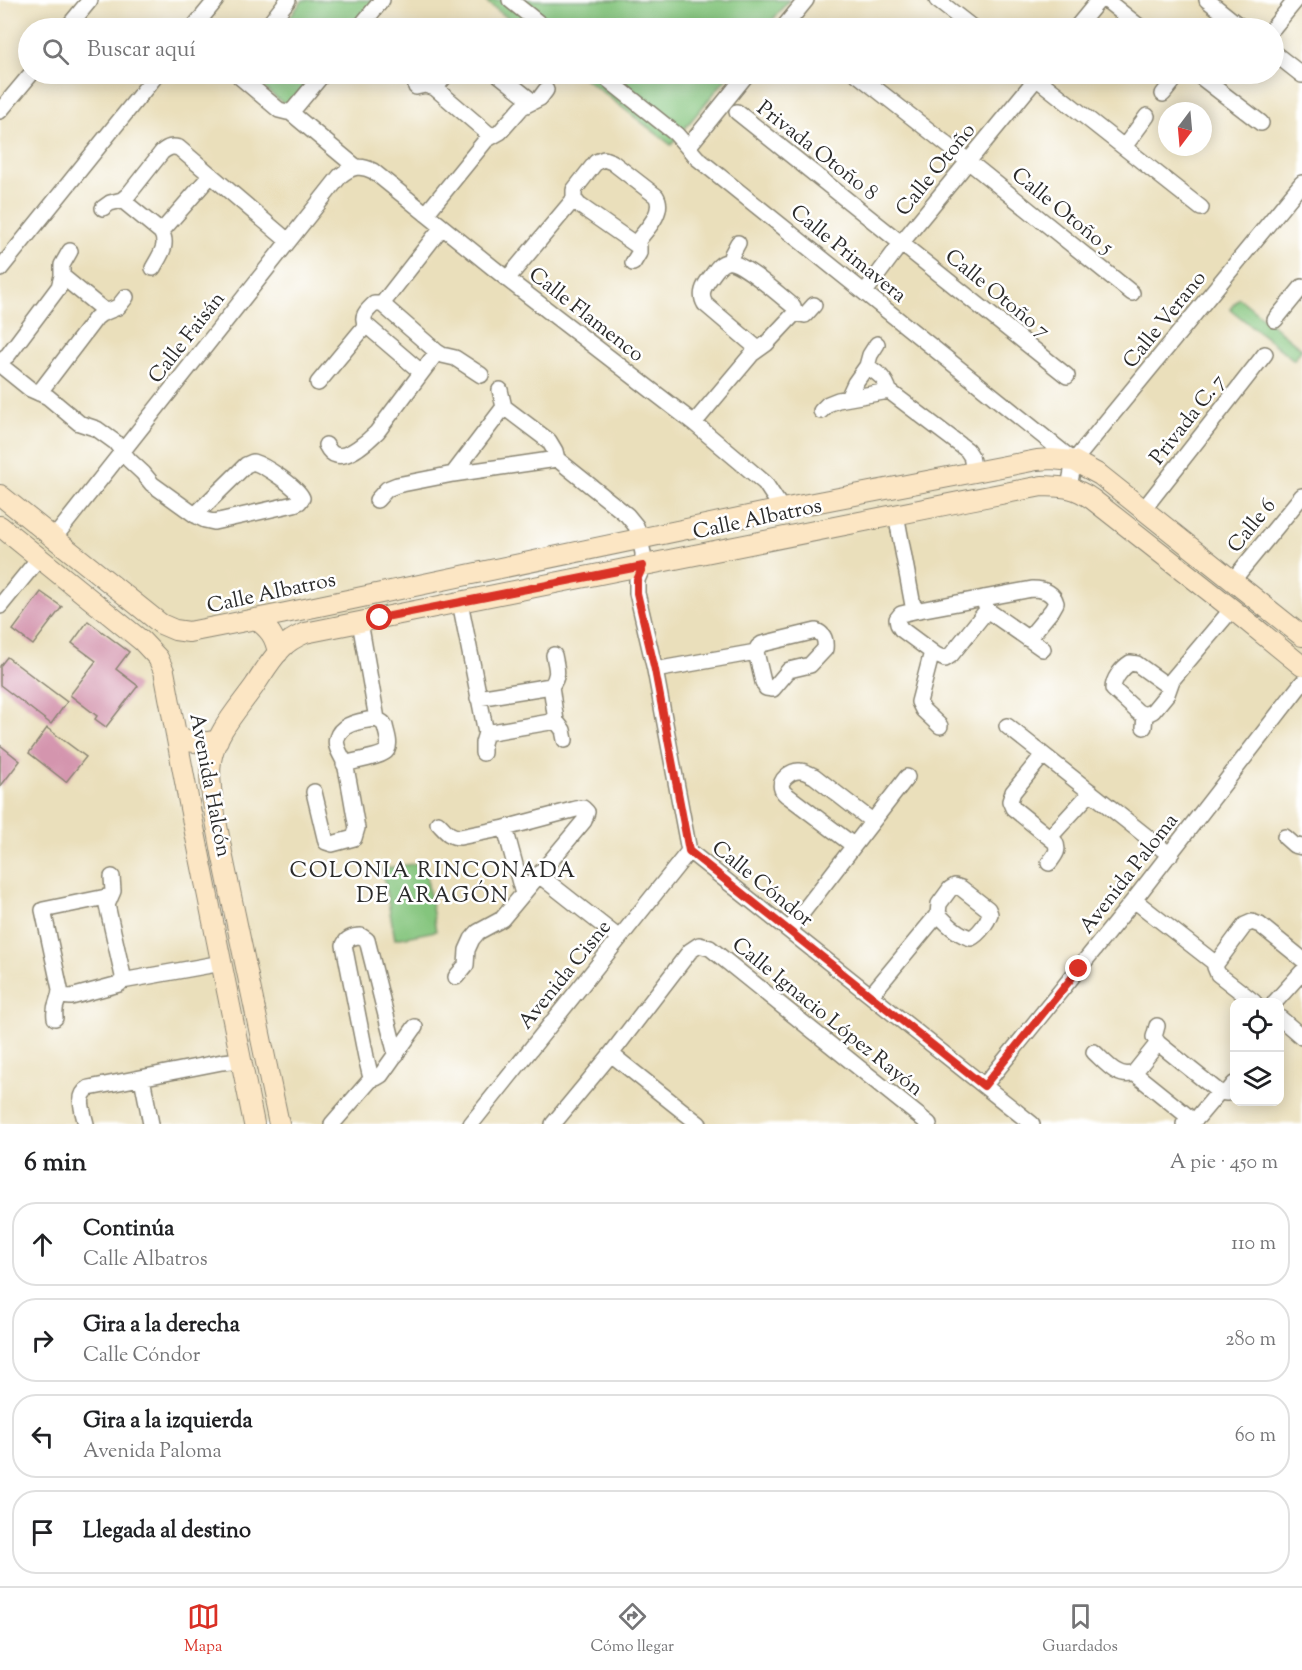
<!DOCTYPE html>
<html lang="es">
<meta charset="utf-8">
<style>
:root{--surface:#fff;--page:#f6f6f6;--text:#202124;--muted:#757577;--line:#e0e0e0;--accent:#d93025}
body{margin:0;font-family:"Sorts Mill Goudy",serif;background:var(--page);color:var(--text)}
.controls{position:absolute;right:18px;bottom:18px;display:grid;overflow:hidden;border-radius:12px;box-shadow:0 3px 15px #0003}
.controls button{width:54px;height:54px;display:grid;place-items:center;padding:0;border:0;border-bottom:2px solid var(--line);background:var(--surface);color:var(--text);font:30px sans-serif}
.compass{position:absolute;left:1158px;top:102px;width:54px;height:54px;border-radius:50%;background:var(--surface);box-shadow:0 3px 15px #0003;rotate:196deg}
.stop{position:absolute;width:18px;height:18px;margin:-14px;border:4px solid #d93025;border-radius:50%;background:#fff}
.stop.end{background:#d93025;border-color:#fff;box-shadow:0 2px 6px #0008}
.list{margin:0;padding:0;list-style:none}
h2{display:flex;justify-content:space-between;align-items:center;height:78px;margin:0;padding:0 24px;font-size:26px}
h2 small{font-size:20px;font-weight:400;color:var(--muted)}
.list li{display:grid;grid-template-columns:39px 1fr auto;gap:18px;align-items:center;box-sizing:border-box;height:84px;margin:0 12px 12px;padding:0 12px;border:2px solid var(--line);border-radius:24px}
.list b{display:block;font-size:22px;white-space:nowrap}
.list p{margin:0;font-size:20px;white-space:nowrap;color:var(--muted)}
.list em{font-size:20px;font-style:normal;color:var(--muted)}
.icon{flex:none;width:33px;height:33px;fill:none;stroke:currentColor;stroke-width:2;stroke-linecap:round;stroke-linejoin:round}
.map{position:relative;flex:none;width:1302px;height:1124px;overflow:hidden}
.search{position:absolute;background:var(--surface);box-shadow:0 3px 15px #0003;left:18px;right:18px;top:18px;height:66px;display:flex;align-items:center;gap:15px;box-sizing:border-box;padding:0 21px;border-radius:33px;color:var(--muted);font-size:22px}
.sheet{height:462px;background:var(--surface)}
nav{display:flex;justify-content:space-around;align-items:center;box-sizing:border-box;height:84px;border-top:2px solid var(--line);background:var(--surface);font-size:16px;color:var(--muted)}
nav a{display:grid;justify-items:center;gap:3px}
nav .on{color:var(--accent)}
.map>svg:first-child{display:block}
.green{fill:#84c57d;stroke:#587854;stroke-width:1.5}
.building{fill:#d495ae}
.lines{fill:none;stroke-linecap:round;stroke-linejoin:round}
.street-casing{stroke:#8a8573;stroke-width:18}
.secondary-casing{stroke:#8a8573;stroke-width:22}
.street{stroke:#fff;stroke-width:15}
.secondary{stroke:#fce6c4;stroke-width:20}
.route{stroke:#d93025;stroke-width:8}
.labels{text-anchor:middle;stroke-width:5;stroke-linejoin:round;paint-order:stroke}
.street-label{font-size:21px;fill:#2b2b2b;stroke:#fff}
.neighbourhood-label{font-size:22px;letter-spacing:1.5px;fill:#2b2b2b;stroke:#fff}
</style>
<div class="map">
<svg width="1302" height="1124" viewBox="0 0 1302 1124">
<rect width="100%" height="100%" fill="#fff"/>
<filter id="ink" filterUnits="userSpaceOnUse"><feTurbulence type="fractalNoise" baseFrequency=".0167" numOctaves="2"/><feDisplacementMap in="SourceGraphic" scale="12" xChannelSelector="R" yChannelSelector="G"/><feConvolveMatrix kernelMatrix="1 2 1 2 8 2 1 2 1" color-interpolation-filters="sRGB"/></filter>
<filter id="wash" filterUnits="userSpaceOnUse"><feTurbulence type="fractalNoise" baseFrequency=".008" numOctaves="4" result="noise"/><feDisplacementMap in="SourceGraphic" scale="24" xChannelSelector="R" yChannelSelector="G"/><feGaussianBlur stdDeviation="1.35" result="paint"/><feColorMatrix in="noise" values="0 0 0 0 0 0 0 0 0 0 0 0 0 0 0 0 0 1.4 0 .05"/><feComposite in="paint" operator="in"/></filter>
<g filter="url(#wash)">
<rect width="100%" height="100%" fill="#eadfbb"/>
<path class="green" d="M303,0h75l-22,28h-75z
M484,0h305l-23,28h-245z
M246,74h75l-29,36z
M579,74h151l-59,71z
M1239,298l63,51 -8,11 -64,-51z
M424,862l12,69 -41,8 -13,-70z"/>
<g id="blocks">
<path class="building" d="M41,592l21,15 -29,38 -20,-15z
M88,621l41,31 -13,17 22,17 -32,41 -11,-8 2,-3 -27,-21 26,-34 -24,-18z
M7,657l60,45 -16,22 -51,-39v-19z
M47,728l39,29 -20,25 -37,-29z
M0,745l20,16 -20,26z"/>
</g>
</g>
<g filter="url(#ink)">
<use href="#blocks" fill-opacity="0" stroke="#8a8573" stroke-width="1.5"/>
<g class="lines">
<defs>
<path id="street" d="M510,0l35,28
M937,0l36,28
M1106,0l35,28
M1207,0l35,28
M67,28l23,-28
M193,28l23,-28
M266,28l22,-28
M359,28l23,-28
M783,28l23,-28
M1076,28l23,-28
M1273,28l23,-28
M1274,53l28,22
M239,74l1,3 39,33 8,2h3l66,55
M498,74l34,27
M601,74l75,60 21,24 377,303
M857,74l111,87 164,132
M1031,74l170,134
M1197,74l64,49
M416,87l9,-2 10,3 56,48
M435,88l12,-14
M1163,94l16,-20
M0,111l31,-37
M290,112l4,-3 29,-35
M737,112l330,264
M688,147l59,-73
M1124,147l23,-31
M574,199l5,6 60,42v6l-6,10
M122,200l39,32c8,13 -1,23 -8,36
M103,208l7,-5 12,-3 6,-5 34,-43c6,-5 10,-6 17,-4l109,93
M426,214l60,-74 14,-8 22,-25 18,-9 6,-8
M161,232l50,-57
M70,251l-8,14v11l-3,11 -51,68 -8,6 4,7 26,21 18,8 31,26 18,6 18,13 14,18 14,13 9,11 43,31 10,5 9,2 80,-18 5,-2 3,-4c-5,-11 -36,-32 -49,-36l-7,3 -51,50
M730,261l2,-7 6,-11
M0,269l157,-195
M62,276l44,36
M507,279l67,-80v-9l22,-28 8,-3 8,3 44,34c10,16 -12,36 -21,48
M865,292l37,-50 138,-168
M382,304l60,-77
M1275,320l27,-33
M758,349l-53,-45c-6,-10 -1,-18 5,-26 5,-6 9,-15 17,-16 12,-3 55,35 66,44l2,7 10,2 9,-10
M867,366c10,7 19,12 22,25l78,59 4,6 3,15
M421,372l-55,-47c-6,-9 2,-15 8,-21h8l55,48 5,3 13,3 26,17
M318,383l48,-58
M500,390l4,17 45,34 6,10 2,8 70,56 9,11 4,13 3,14v13l-6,14v13l18,77 34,181 343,273
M39,393l57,-75 5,-4 17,-7 8,-10
M848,398l7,-15 12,-17 3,-11 7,-11
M821,411l7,-7 10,-4 51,-9
M694,423l58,-69 14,-10 29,-31
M326,445c2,4 5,9 10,10 12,4 33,-15 41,-23l60,-80
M453,474l51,-67
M1069,487l5,-26 228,-278
M377,500l10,-11 10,-4 56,-11 104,-15
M1143,510l122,-156
M896,514l18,97
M54,538l286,-362c11,-9 20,-12 33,-5l134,108 187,144 71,60 17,26
M1233,580l69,-84
M983,598l4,12 -36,45 -6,4 -9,-4 -35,-26 -3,-5 -1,-5 4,-5 13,-3 118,-22c11,0 21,3 24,14l-4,7 -24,29
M460,602l26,131 -3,10v10
M0,606l40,-49
M987,610l56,39
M932,652l-13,50 4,8 17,16
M554,655c2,12 6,20 -3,31l5,35 7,9 2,10
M655,670l101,-18 2,-5 4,-3 54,-13c8,3 10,9 9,18l-15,16 -21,5 -16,19 -7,-1 -3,-6 -7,-30
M478,698l73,-12
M1145,715l-7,-3 -25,-23c0,-10 9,-21 17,-26l7,1 32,23
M1007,726l163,129
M1144,727l1,-12 8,-4 14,-17 5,-14 60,-71
M486,733l70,-12
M1043,755l-30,37 -3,9 3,7 42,34c5,9 -1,14 -6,21
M344,764c9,-3 39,-7 43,-14 4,-7 -1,-18 -2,-24l-2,-3 -6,-4 -17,-97
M314,792l12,50 6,2 22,-6 3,-10c-4,-21 -7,-43 -12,-64 -3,-9 -11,-17 -8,-26 4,-15 26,-18 40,-19
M438,823c7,7 11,14 22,14l45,-9 71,-19 7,-1 4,4 -3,9 -82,98 -24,13 -6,7 -5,11 -1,15 -10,12
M505,828l18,66
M1050,837l41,-45
M1285,837l9,8 8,2
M853,845l-65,-49c-2,-1 -6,-5 -6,-7 -4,-9 10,-19 18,-18 5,0 9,3 14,5l58,45
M539,875l80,63
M112,877l1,14 -6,14 16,71 -1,5
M1134,900l82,64 -1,3 3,7 36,28
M789,930l118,-153
M1216,964l29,-39 7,-3 8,3 42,34
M871,995l67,-81 1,-10 11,-15 5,-3 6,2 27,21 2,5c-3,9 -11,20 -19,24 -12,-3 -25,-15 -33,-24
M60,996l11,1 48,-13 3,-3 100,-18
M1275,1002l27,-30
M55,1018c-2,-16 5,-16 5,-29l-17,-79 68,-14
M1280,1018l22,19
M1157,1026l-3,11 4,6 61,49 8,1 7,-9
M1094,1052c11,10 25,28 40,21l56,45
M611,1054l88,70
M1134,1073l24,-30
M373,1077l-3,-3 -4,-17 -22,-112c3,-7 10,-9 17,-9l6,4 29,115
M142,1078l9,46
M984,1086l150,-186 168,-217
M86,1124c-3,-13 -10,-28 3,-36l133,-26 19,-2
M332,1124l41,-47 3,1 5,-3 34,-48
M471,1124l218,-273
M553,1124l58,-70 79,-103 9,-6 11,3 219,176
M1184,1124l6,-6 4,1 4,-2 21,-25"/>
<path id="secondary" d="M0,495l161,129 14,6 14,2 92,-18 501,-105 255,-49 14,-1 23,2 26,14 202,161
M0,526l142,115 16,17 6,13 26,137 64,316
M256,619c13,10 19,17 22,34
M177,735c14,9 25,9 41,5
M279,1124l-57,-271c-4,-25 -15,-69 -11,-92 4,-28 28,-53 44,-76 8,-12 16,-26 27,-37 6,-7 14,-11 23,-15 246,-48 491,-100 737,-147 22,1 31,0 50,13l140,110 70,57"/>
</defs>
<use href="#street" class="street-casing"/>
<use href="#secondary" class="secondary-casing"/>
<use href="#street" class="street"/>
<use href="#secondary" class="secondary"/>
</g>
</g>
<g class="lines" filter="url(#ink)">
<path class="route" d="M380,618l263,-52 -6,14v13l18,77 34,181 295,235 95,-117"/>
</g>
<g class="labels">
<g class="street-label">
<text transform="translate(818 150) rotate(38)" y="7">Privada Otoño 8</text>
<text transform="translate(935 169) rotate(-51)" y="7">Calle Otoño</text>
<text transform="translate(1063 210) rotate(39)" y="7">Calle Otoño 5</text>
<text transform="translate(849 253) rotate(39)" y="7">Calle Primavera</text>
<text transform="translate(998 293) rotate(39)" y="7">Calle Otoño 7</text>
<text transform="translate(587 314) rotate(38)" y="7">Calle Flamenco</text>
<text transform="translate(1164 319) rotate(-51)" y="7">Calle Verano</text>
<text transform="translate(186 337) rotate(-52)" y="7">Calle Faisán</text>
<text transform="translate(1187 419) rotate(-52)" y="7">Privada C. 7</text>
<text transform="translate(757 518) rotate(-12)" y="7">Calle Albatros</text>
<text transform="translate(1251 525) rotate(-51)" y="7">Calle 6</text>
<text transform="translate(271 592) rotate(-12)" y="7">Calle Albatros</text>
<text transform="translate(211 785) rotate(79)" y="7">Avenida Halcón</text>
<text transform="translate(1128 873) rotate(-52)" y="7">Avenida Paloma</text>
<text transform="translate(763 883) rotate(39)" y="7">Calle Cóndor</text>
<text transform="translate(564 974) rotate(-51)" y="7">Avenida Cisne</text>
<text transform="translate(828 1016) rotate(39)" y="7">Calle Ignacio López Rayón</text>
</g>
<g class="neighbourhood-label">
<text x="433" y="877">COLONIA RINCONADA<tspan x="433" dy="25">DE ARAGÓN</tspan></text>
</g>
</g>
</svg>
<div class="controls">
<button><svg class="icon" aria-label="locate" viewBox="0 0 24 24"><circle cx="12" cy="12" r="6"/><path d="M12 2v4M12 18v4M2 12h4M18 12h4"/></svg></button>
<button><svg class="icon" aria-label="layers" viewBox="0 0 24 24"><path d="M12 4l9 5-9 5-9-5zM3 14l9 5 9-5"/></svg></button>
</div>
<svg class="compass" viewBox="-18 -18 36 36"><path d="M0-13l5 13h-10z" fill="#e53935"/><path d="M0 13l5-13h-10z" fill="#757577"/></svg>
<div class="stop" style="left:380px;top:618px"></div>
<div class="stop end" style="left:1079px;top:969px"></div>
<div class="search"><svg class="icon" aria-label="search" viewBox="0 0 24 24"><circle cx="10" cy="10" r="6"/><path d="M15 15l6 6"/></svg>Buscar aquí</div>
</div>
<section class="sheet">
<h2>6 min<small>A pie · 450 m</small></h2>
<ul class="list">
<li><svg class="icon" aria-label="ahead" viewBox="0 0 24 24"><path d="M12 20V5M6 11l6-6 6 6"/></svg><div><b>Continúa</b><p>Calle Albatros</p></div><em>110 m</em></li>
<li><svg class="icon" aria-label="right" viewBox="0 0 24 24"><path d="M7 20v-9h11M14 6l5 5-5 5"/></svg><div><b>Gira a la derecha</b><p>Calle Cóndor</p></div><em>280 m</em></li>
<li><svg class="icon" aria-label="left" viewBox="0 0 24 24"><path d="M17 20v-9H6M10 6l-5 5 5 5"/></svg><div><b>Gira a la izquierda</b><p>Avenida Paloma</p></div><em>60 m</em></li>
<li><svg class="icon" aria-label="arrive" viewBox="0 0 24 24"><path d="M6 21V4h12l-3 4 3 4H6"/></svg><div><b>Llegada al destino</b></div></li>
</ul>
</section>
<nav>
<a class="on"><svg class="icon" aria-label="map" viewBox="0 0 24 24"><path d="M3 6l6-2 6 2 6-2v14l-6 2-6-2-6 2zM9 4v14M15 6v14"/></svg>Mapa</a>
<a><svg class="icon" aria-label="directions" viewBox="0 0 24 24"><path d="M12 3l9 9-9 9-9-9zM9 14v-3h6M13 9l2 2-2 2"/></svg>Cómo llegar</a>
<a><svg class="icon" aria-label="saved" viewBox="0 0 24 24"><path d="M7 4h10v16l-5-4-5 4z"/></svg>Guardados</a>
</nav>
